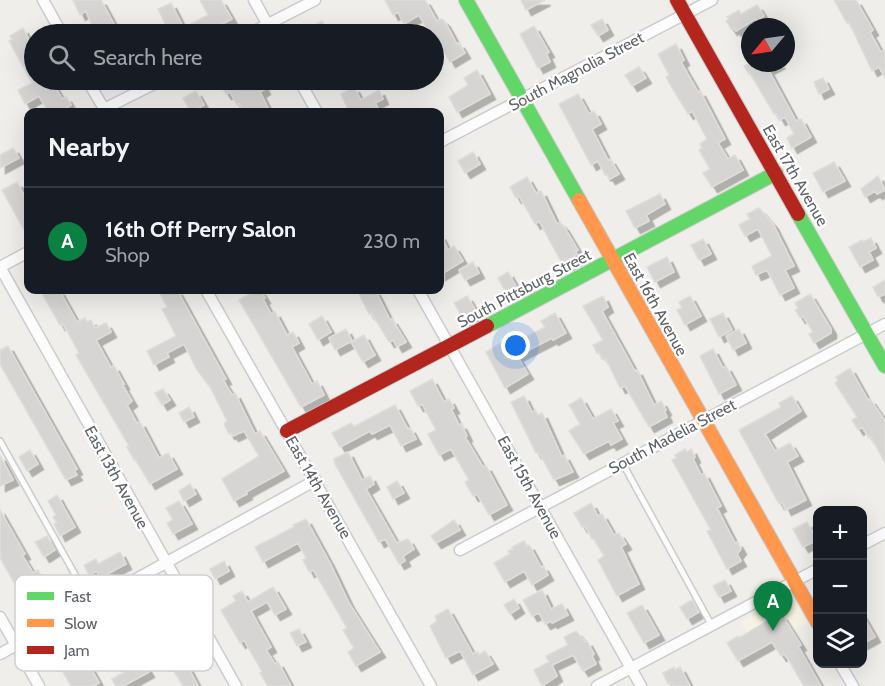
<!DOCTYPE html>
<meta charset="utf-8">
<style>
:root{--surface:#171b24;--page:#20242c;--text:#f1f3f6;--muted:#9ea1a6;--line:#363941;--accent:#0b8043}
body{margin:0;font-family:Cabin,sans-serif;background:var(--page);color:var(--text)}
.controls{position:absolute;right:18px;bottom:18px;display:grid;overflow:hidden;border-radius:12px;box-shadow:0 6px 24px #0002}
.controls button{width:54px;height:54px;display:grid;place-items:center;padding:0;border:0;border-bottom:2px solid var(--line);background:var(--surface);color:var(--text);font:30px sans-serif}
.compass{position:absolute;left:741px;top:18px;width:54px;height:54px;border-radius:50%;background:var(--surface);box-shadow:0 6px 24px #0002;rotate:241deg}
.you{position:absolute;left:516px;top:346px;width:21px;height:21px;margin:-15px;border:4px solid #fff;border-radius:50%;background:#1a73e8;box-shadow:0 0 0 9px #1a73e833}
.badge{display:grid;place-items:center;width:39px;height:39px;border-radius:50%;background:var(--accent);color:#fff;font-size:20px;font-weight:700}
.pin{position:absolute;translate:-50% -50px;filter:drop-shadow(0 2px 3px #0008)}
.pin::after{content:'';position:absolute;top:32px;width:21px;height:18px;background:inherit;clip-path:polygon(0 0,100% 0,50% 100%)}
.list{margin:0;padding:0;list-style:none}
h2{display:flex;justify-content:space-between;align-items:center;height:78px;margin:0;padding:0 24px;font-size:26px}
h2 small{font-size:20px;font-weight:400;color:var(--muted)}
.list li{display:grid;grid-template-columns:39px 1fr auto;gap:18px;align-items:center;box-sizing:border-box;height:108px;padding:0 24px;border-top:2px solid var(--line)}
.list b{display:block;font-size:22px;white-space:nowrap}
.list p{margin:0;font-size:20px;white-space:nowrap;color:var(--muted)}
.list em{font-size:20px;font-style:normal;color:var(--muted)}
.icon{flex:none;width:33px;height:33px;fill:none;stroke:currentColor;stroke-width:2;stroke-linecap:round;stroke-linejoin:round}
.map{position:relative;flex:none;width:885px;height:686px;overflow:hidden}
.search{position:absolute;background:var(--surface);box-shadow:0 6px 24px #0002;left:24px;top:24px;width:420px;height:66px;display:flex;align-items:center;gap:15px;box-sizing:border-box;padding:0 21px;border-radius:33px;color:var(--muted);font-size:22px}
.panel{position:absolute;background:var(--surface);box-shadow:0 6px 24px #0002;left:24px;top:108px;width:420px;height:186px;border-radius:12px}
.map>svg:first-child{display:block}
.commercial{fill:#f7f3e4}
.building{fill:#d6d5d3;stroke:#deddd9;stroke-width:1.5;filter:url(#shadow)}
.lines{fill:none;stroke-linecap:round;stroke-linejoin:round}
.lane-casing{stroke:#cbcccc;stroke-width:8}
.street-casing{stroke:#cbcccc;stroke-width:13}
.fast-casing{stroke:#cacacb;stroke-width:16}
.slow-casing{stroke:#cacacb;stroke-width:16}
.jam-casing{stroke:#cacacb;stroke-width:16}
.lane{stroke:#fdfcfc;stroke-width:5}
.street{stroke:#fdfcfc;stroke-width:10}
.fast{stroke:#63d668;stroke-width:14}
.slow{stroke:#ff974d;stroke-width:14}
.jam{stroke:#b3261e;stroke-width:14}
.labels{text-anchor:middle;stroke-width:4.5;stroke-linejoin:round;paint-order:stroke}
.street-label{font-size:16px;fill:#5f6368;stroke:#fff}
.key{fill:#fff;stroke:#cfd0d2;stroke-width:1.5}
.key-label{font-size:16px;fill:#5f6368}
</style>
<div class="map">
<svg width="885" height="686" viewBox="0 0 885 686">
<defs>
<filter id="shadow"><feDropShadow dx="5.5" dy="5.5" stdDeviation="0" flood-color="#0004"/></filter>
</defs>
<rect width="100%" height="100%" fill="#efeeea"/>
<path class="commercial" d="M791,594l16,29 -50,28 -16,-29z"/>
<path class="building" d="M73,0h28l15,28 -10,6h-11l-9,-23 -6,4z
M200,0h21l11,19 -30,15h-11l-4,-8 21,-11z
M385,0h40l12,21 5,-2 3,3 12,22 2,-1 6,10 -15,9 -13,-23 -3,2v-7h-4l-11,-19 -15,9 -6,-12 -5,3z
M521,0h24l-19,10z
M834,0h22l17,30 -3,2 11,20 4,-2v28l-6,-11 -7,4 -23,-49 -2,1z
M171,3l11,22 -13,7 -11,-23z
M757,5l7,11 -8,5 -1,-2 -19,12 -2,-3 -2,2 -6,-9 3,-2 -2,-2 12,-7 2,4z
M602,19l6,11 -10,6 -7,-11z
M322,21l6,13h-14l-4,-7z
M534,26l15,26 -3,1 4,9 -12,6 -18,-34z
M23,28l11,22v30h17l11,19 4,-2 5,8 -12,7h-11l-9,-16 -14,8 -7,-14 14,-7 -23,-42 3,-2 -2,-3z
M676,44l8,16 -3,2 17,30 2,-1 25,48 -7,4 10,16 7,-4 8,15 -31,17 -9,-14 7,-4 -11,-19 3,-2 -2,-4 7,-5 -15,-28 -4,3 -14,-23 -8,-14 3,-2 -11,-21z
M750,63h30l-12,6 28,52 5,-2 10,18 -19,11 -5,-10 7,-4 -9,-17 -5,3 -4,-7 -2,1 -24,-41 -1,1 -5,-8z
M639,67l7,11 -14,8 -7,-11z
M477,70l13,24 -33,18 -8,-15 19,-12 -4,-7z
M823,78l6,11 -10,5 -5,-12z
M234,80h26l5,9 -5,3 10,20h-26l-5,-9 -2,2 -7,-13 -4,2 -5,-8z
M354,87l7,13 18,-10 4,9 -8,4 5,9h-31l-8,-18z
M196,91l8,14 -13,7 -8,-14z
M578,94l11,20 5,-3 7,13 -9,5 16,31 2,-1 9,15 -9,5 -3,-5 -2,1 -7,-14 -7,4 -32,-61z
M13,148l6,10 -19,10v-13z
M473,152l7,12 -15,9 -7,-12z
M834,162l11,19 -22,11 -10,-19z
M878,176l7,14 -8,4 -2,-3 -10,6 -4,-8z
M527,177l9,16 5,-2 16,33 3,-2 2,3h1l15,25 -3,1 2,3 -3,2 2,4 -12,7 -25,-46 -4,3 -16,-28 -3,2 -6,-11z
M17,182l11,21v34l-26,-47z
M660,194l5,10 -19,11 3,6 -14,7 -9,-17z
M759,208l14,16 21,42 -9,4 9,18 -14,7 -13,-25 -11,5 -4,-9 20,-10 -14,-27 -13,7 -6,-11 11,-6 -3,-5z
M440,234l8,16 6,-4 9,15 -23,14z
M871,238l5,10 -7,4 4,8 -13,7 -11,-20 13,-7 1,2z
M703,239l8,15 -12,6 -8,-15z
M667,257l7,15 -19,10 -8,-15z
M473,262l6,11 -14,7 -6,-10z
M508,272l9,16 -11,5 -8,-15z
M885,280v14l-7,3 -5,-10z
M40,290h19l18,32 8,-4 2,4 4,-2 4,8 11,-5 5,9 -15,8 15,27 3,-1 10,18h-2l10,17 -5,4 10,18 3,-1 19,36 9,-5 9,16 -27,15 -15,-25 -1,1 -7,-13 2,-1 -53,-91 3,-2 -16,-29 -3,1z
M158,290h19l49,89 -3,1 9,15 3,-2 20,41 5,-3 24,40 -38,21 1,2 -13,7 -12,-22 37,-23 -15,-25 -11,5 -2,-3 -2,1 -5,-10 3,-3 -17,-34 -13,-17 -13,-26 -17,9 2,4 -15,8 -7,-14 29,-15 -14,-27 5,-2z
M257,290h3l5,8 -2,1 8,15 4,-2 12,23 6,-3 6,11 -7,4 20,37 5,-3 7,14 -23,12 -62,-107z
M357,290h18l15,30 2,-1 14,23 -9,5 -4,-7 -4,2 -18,-30 -2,2z
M810,294l21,35v4l-17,10 -5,-9 4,-2 -10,-16 -3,2 -5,-8 3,-2 -3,-5z
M467,296l10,17 -13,7 -10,-17z
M603,296l5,11 -6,4 33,60 2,-1 17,35 7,-4 5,9 -2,1 3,6 -18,10 -24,-41 -5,2 -14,-29 -2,1 -5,-8 -2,1 -4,-8 10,-5 -20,-34z
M690,296l11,20 -16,9 -8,-15 5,-2 -3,-6z
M555,313l11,20 -13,7 -1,-2 -35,18 11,18 -23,14 -19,-36 15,-9 3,6 41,-22 -4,-6z
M723,313l9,17 -13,7 -9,-18z
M322,316l9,16 -13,8 -9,-16z
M346,329l6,12 -17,9 -6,-12z
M739,329l7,14 -13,7 -7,-14z
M364,335l11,20 -12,7 -12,-20z
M8,346l69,123 -3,2 3,4 -11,5 -66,-116v-14z
M713,349l10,19 3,-2 10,19 -17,9 -19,-38z
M850,368l18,32 2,-1 15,22v42l-14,-26 -2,1 -7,-11 -4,3 -6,-10 5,-3 -22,-34 3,-2 -2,-4z
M432,379l12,23 5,-3 5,9 -3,1 8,16 2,-1 6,12 -2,1 18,30 3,-1 21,39 -18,10 -12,-21 -4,2 -8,-14 4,-2 -18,-31 -12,6 -11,-21 8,-4 -14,-26 -4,2 -8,-15z
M163,389l7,11 -8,5 -7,-12z
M524,396l8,16 3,-2 3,5 4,-2 20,44 2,-2 9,17 -19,8 -15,-28 -3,1 -25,-51z
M792,396l9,15 -36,23 10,17 15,-8 8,13 -11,6 19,38 -20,10 -4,-8 -3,2 -40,-74 42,-23 -2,-4z
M581,398l12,21 18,-10 7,12 -5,2 9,16 -11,6 -2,-4 -25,13 -15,-23 11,-7 -11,-19z
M395,405l13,24 2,-1 6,11 -15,7 -11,-21 -18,9 -2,-3 -30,16 -8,-14 19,-10 3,4 3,-2z
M189,407l5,10 -10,5 -5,-9z
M685,449l2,3 4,-3 4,8 -2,2 8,16 3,-2 17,33 -4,2 18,35 2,-1 4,7 -4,5 4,7 -14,8 -20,-38 4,-1 -39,-70 5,-2 -2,-3z
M30,450l8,14 -11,7 -8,-14z
M348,452l14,28 8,-4 4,8 -8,5 31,54 11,-4 6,10 -11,7 2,5 -6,3 -14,-25 -6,3 -44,-78 -1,-5z
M0,455l13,25 -13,6z
M397,481l7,12 -11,6 -6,-12z
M190,484l6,10 -12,7 -5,-10z
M57,495l18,32 -15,9 -6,-12 3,-1 -4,-6 3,-2 -8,-14z
M179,501l13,23 -19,10 -6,-11 6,-3 -7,-12z
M591,503l7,13 4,-2 12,21 5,-2 7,11 -5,3 18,37 -22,12 -19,-36 6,-4 -10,-17h-2l-7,-13 -3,1 -8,-14z
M0,510l25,44 -3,1 11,18 5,-3 9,16 22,-12 6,11 -25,13v6l-18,10 -32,-56z
M306,519l24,44 19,40 31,49 -24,14 -8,-14 6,-4 -11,-18 4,-2 -33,-57 -1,-1 -4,2 -6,-12 3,-2 -8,-15 -35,19 -8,-15 39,-20 -1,-2z
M454,520l6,10 -24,13 -5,-7z
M807,522l10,18 -14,7 -10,-18z
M47,536l8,14 -11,7 -9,-15z
M524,541l3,5 2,-1 12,22 2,-1 5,9 -16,10 -8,-14 -19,11 -11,-19 16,-9 -2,-3 5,-2 -1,-2z
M120,552l6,12 -26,14 -3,-7 -8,4 -5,-10 12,-6 2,5z
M224,561l5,10 -14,8 -5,-10z
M725,580l6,11 -12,6 -6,-11z
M273,587l13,22 -11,6 -8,-13 -16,9 20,36 -5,3 9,14 3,-2 13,24h-23l-8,-13 2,-1 -18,-32 -4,3 -19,-33 15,-9 -3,-5 9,-5 6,11z
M542,590l9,19 11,-5 6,11 -16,8 -1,-2 -6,3 -6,-11 -7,3 -9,-16z
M514,599l5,9 -9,6 -6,-9z
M150,600l21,38 3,-1 11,20 15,-8 4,6 -17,10 11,21h-15l-20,-32 -7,3 -4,-7 2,-2 -2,-5 4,-2 -11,-19 -33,18 -7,-13z
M692,600l7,12 -12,7 -7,-12z
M642,605l17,30 -15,8 -17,-30z
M448,609l25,45 5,-2 1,3 6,-4 8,13 -20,11 -13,-24 -14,7 -16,-32 7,-5 -2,-5z
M862,614l13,23 -13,7z
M782,615l19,30 -3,1 23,40h-17l-16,-27 -4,-5 -3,2 -9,-14 -34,19 -11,-18 11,-7 1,2 33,-20 1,1z
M299,629l7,13 -9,4 -7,-13z
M576,631l9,11 2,-1 7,13 -2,2 4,8 -13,7 -10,-16 -21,10 5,11 -15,10 -8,-16 15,-8 -3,-6 22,-11 -4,-8z
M77,643l22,40 -6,3h-22l-17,-30z
M141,658l8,14 -26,14h-7l-4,-7 18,-10 -2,-4z
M674,667l1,3 5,-3 10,19h-17l-2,-4 -3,2 -5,-11z"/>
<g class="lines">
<defs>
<path id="lane" d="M0,441l91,162
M623,464l89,162"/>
<path id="street" d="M43,0l19,34
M254,0l19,34
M249,34l66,-34
M87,80l19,32
M299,80l18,32
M104,109l58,-29
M440,142l272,-142
M0,267l236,419
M0,267l28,-15
M206,290l225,396
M418,290l223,396
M862,545l23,-12
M460,550l425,-226
M0,617l39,69
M0,654l316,-174
M840,664l13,22
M597,686l221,-117"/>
<path id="fast" d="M466,0l113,200
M798,214l87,152
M487,326l289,-153"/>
<path id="slow" d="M579,200l239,423"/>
<path id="jam" d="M677,0l121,214
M287,431l200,-105"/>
</defs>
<use href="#lane" class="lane-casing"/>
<use href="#street" class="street-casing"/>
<use href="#fast" class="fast-casing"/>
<use href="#slow" class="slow-casing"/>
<use href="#jam" class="jam-casing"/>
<use href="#lane" class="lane"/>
<use href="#street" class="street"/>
<use href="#fast" class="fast"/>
<use href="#slow" class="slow"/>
<use href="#jam" class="jam"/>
</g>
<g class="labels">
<g class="street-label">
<text transform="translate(576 71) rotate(-28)" y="6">South Magnolia Street</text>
<text transform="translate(796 175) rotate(60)" y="6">East 17th Avenue</text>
<text transform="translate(524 288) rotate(-28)" y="6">South Pittsburg Street</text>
<text transform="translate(656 304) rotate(61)" y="6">East 16th Avenue</text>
<text transform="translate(672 436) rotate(-28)" y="6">South Madelia Street</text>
<text transform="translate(117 477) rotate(61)" y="6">East 13th Avenue</text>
<text transform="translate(319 487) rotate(60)" y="6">East 14th Avenue</text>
<text transform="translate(530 487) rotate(61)" y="6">East 15th Avenue</text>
</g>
</g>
<rect x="15" y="575" width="198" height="96" rx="9" class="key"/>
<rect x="27" y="592" width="27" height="8" fill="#63d668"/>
<rect x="27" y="619" width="27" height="8" fill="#ff974d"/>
<rect x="27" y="646" width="27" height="8" fill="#b3261e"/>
<g class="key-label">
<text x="64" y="602">Fast</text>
<text x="64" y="629">Slow</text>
<text x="64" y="656">Jam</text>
</g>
</svg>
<div class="controls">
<button>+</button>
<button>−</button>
<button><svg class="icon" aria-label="layers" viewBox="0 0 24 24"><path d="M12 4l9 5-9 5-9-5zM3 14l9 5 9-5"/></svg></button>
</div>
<svg class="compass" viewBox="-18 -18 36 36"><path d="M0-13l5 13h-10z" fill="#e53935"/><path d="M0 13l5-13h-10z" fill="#9ea1a6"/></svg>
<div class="you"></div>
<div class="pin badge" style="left:773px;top:631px">A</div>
<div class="search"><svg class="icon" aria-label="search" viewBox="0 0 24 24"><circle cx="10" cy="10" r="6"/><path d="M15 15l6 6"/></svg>Search here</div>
<section class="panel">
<h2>Nearby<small></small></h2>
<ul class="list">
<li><span class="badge">A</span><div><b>16th Off Perry Salon</b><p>Shop</p></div><em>230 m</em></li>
</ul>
</section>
</div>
